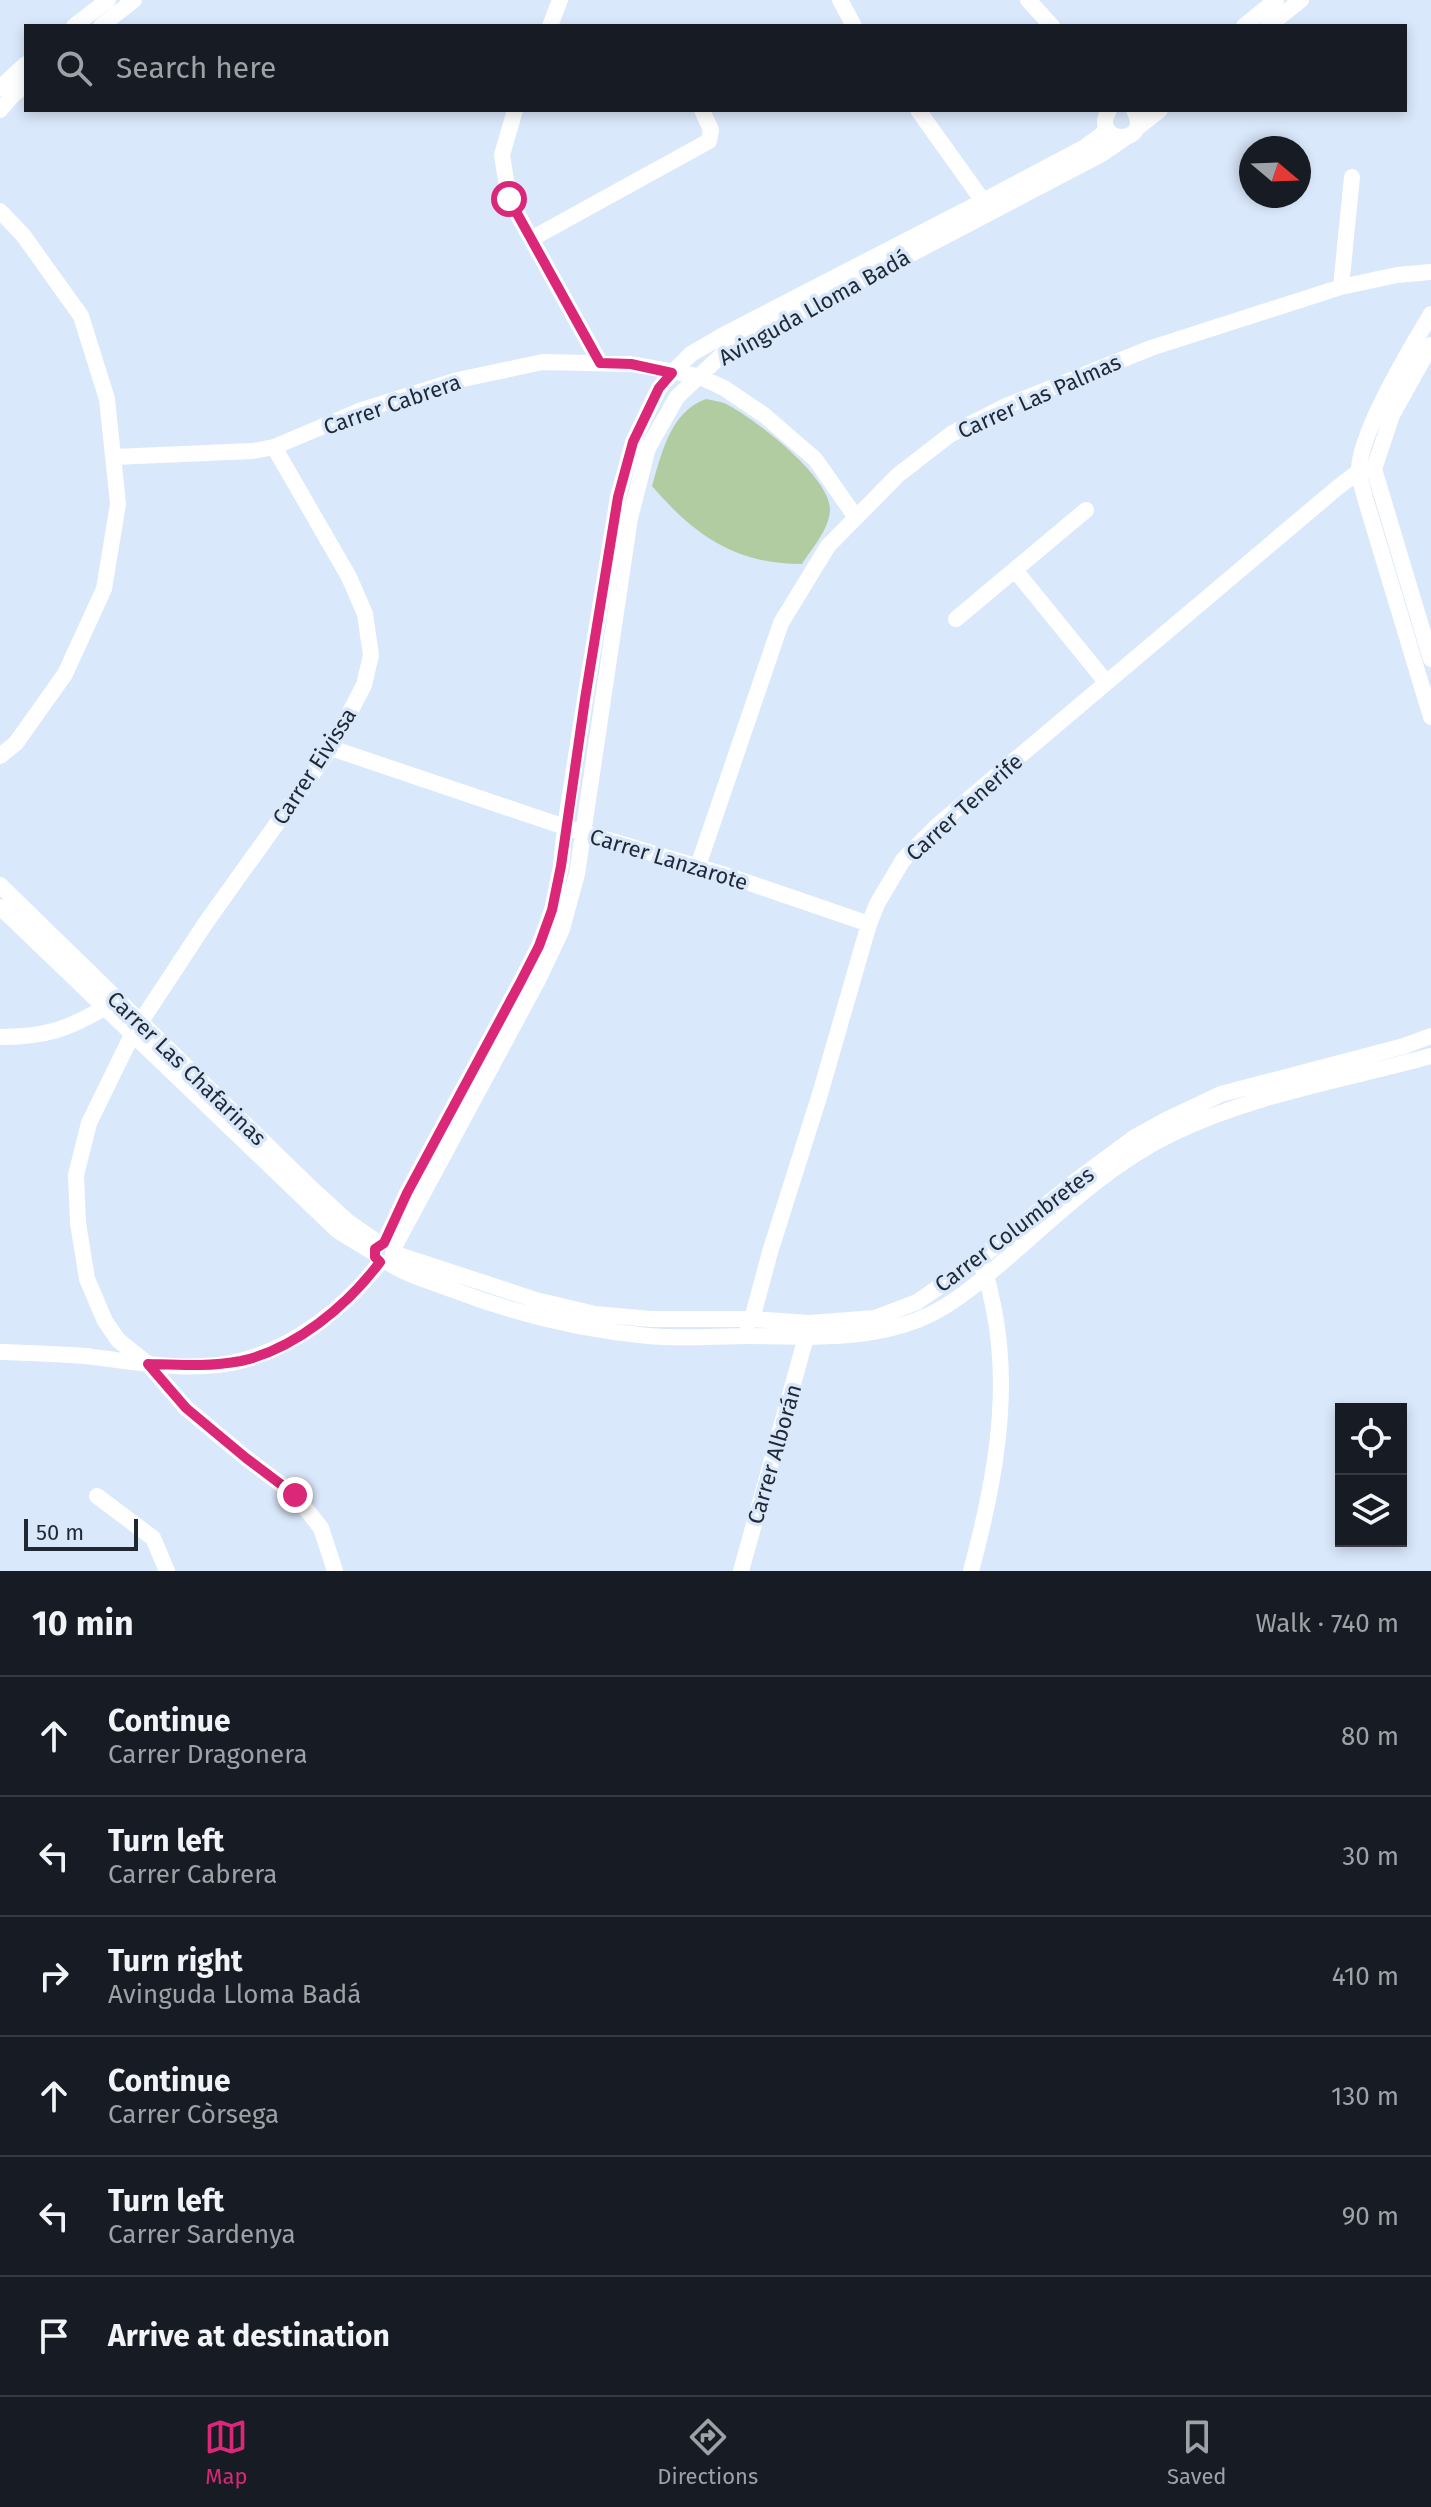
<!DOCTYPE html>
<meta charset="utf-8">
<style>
:root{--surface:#171b24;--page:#20242c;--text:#f1f3f6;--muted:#9ea1a6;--line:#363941;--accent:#db2777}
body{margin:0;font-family:"Fira Sans",sans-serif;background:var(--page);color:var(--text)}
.controls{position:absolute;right:24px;bottom:24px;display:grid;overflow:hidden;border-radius:0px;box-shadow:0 4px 12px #0003}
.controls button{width:72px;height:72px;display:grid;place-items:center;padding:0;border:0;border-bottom:2px solid var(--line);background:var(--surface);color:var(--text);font:40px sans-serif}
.compass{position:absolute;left:1239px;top:136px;width:72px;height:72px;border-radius:50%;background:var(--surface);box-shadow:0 4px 12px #0003;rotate:109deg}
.scale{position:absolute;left:24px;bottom:20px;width:114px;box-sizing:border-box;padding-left:8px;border:4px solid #1f2833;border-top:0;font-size:22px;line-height:28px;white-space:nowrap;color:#1f2833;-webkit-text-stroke:6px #dae8fb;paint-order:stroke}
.stop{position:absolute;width:24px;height:24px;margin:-18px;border:6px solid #db2777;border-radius:50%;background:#fff}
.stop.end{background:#db2777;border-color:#fff;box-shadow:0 2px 8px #0008}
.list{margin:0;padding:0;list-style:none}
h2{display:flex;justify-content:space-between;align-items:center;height:104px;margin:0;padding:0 32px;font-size:34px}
h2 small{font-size:26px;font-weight:400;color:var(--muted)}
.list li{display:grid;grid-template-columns:52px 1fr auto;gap:24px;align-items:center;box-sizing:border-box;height:120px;padding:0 32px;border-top:2px solid var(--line)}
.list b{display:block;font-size:30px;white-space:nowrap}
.list p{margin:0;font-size:26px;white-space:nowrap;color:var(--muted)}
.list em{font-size:26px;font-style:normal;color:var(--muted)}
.icon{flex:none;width:44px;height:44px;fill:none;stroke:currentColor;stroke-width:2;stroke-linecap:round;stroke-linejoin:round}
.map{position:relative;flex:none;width:1431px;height:1571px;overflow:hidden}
.search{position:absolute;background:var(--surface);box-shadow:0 4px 12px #0003;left:24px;right:24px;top:24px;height:88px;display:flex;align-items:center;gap:20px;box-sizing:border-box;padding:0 28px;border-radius:0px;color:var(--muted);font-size:30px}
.sheet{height:824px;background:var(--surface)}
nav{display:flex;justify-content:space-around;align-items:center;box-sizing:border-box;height:112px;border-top:2px solid var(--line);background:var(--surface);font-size:22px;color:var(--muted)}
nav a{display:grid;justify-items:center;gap:4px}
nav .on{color:var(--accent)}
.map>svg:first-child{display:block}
.green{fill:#b1cca1}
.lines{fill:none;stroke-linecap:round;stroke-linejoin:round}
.minor{stroke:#fff;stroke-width:16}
.route{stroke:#db2777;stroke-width:10}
.labels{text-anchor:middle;stroke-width:7;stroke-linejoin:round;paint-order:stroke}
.street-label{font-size:22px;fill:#1f2833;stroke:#dae8fb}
</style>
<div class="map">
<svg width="1431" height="1571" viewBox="0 0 1431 1571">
<rect width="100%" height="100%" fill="#dae8fb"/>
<path class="green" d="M706,399c5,1 12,2 18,4 28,13 107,74 106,107 -1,20 -18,38 -28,54 -67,0 -108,-29 -150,-78 10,-33 18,-74 54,-87z"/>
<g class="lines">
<path class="minor" d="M840,0l14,26
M1028,0l24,26
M74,26l34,-26
M101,26l33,-26
M550,26l10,-26
M1244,26l32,-26
M1268,26l33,-26
M0,88l26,-24
M0,110l13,-15 13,-10
M515,110l-13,45 7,44 91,164
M918,110l65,91
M1109,110c-20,36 45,36 25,0
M1137,128l23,-18
M0,211l23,24 58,81 26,83 11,105 -14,85 -39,85 -49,69 -16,13
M531,239l178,-98 2,-11 -9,-20
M1341,287l11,-110
M1431,314c-20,34 -74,122 -72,159 1,8 4,17 6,25l66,219
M274,447l75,130 16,37 6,41 -7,30 -33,63 -124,173 -75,114 -43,88 -13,52 2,48 9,56 18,42 13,19 30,24 38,44 60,50 49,37 26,33 14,43
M114,457l139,-6 21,-4 85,-36 99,-31 85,-18 88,2 67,12 26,12 40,27 51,44 40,57
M1374,469l57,190
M1374,469l18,-54 39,-70
M1015,570l91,112
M956,619l130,-109
M331,748l234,79 167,50 137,47
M698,866l83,-243 47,-77 70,-71 53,-41 55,-28 145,-58 190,-61 56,-12 34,-3
M0,885l312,304 35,32 33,23
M0,907l338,324 36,22
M0,1037c43,0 67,-7 104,-29
M384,1243l23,-50 113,-210 19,-37 13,-36 9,-44 4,-39 20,-128 33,-202 15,-55 26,-54 13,-15 19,-19 36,-21 256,-132 102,-54 23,-17
M393,1249l145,-269 24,-51 15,-55 53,-356 18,-70 29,-51 49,-46 376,-197 23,-16
M393,1253l143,47 59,14 56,5h101l58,4 65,-5 42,-16 61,-42 95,-77 62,-46 31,-17 55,-26 183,-48 27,-10
M387,1262c22,14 48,21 72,30 61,23 124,38 189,44 34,3 68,0 103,0 59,1 123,5 178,-21 32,-15 65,-46 92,-69 46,-41 93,-84 150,-112 82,-40 173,-54 260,-78
M747,1324l5,-5 18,-67 50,-158 49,-170 8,-20 26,-44 35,-35 399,-337 22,-17 15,-2
M0,1352c28,1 57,2 85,4 51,6 108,18 159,4 54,-15 103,-54 136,-98
M97,1496l56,42 14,33
M741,1571l67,-241
M971,1571c23,-85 41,-178 22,-266 -3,-12 -4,-25 -10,-35"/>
</g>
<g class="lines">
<path class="route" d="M295,1495l-49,-37 -60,-50 -38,-44c31,1 62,3 93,-3 54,-12 106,-55 139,-99l-5,-5v-8l9,-6 23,-50 113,-210 19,-37 13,-36 9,-44 24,-167 33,-202 15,-55 26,-54 13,-15 -41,-9 -31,-1 -91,-164"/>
</g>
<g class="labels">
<g class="street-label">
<text transform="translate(814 307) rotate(-29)" y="8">Avinguda Lloma Badá</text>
<text transform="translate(1039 396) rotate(-24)" y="8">Carrer Las Palmas</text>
<text transform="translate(392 404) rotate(-19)" y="8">Carrer Cabrera</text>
<text transform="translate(314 766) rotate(-57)" y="8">Carrer Eivissa</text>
<text transform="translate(964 807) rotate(-42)" y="8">Carrer Tenerife</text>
<text transform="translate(669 859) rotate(17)" y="8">Carrer Lanzarote</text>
<text transform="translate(187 1068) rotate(44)" y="8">Carrer Las Chafarinas</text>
<text transform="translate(1014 1229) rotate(-37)" y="8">Carrer Columbretes</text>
<text transform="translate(774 1454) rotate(-74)" y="8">Carrer Alborán</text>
</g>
</g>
</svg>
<div class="controls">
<button><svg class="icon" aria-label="locate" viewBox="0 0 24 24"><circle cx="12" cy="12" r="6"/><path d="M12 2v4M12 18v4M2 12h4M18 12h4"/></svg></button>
<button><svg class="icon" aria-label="layers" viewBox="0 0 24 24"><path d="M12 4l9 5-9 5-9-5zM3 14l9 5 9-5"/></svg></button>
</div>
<svg class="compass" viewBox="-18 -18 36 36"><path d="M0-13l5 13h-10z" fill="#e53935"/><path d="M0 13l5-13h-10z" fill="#9ea1a6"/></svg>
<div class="scale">50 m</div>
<div class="stop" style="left:509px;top:199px"></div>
<div class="stop end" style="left:295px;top:1495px"></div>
<div class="search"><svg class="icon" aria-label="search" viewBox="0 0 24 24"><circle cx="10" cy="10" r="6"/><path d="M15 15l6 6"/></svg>Search here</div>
</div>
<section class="sheet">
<h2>10 min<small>Walk · 740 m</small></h2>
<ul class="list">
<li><svg class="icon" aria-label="ahead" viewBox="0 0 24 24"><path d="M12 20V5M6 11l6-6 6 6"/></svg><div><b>Continue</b><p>Carrer Dragonera</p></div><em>80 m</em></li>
<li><svg class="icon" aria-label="left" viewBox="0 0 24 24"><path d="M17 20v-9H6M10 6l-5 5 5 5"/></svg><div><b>Turn left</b><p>Carrer Cabrera</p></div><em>30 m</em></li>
<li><svg class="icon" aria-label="right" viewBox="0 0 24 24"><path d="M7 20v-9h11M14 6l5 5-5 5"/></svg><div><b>Turn right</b><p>Avinguda Lloma Badá</p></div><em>410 m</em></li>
<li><svg class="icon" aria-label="ahead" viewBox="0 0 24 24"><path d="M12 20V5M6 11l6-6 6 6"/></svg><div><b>Continue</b><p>Carrer Còrsega</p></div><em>130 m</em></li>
<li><svg class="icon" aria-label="left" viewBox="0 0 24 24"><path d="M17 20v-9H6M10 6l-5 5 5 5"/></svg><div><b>Turn left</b><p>Carrer Sardenya</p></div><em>90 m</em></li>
<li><svg class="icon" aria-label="arrive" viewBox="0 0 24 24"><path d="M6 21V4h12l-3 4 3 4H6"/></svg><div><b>Arrive at destination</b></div></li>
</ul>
</section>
<nav>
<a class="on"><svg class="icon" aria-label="map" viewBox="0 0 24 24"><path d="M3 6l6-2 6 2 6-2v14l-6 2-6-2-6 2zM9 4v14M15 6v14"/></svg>Map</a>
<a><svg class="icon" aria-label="directions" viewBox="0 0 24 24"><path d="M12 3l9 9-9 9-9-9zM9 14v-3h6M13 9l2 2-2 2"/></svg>Directions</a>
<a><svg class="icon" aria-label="saved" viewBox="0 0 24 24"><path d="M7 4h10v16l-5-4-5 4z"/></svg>Saved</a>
</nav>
